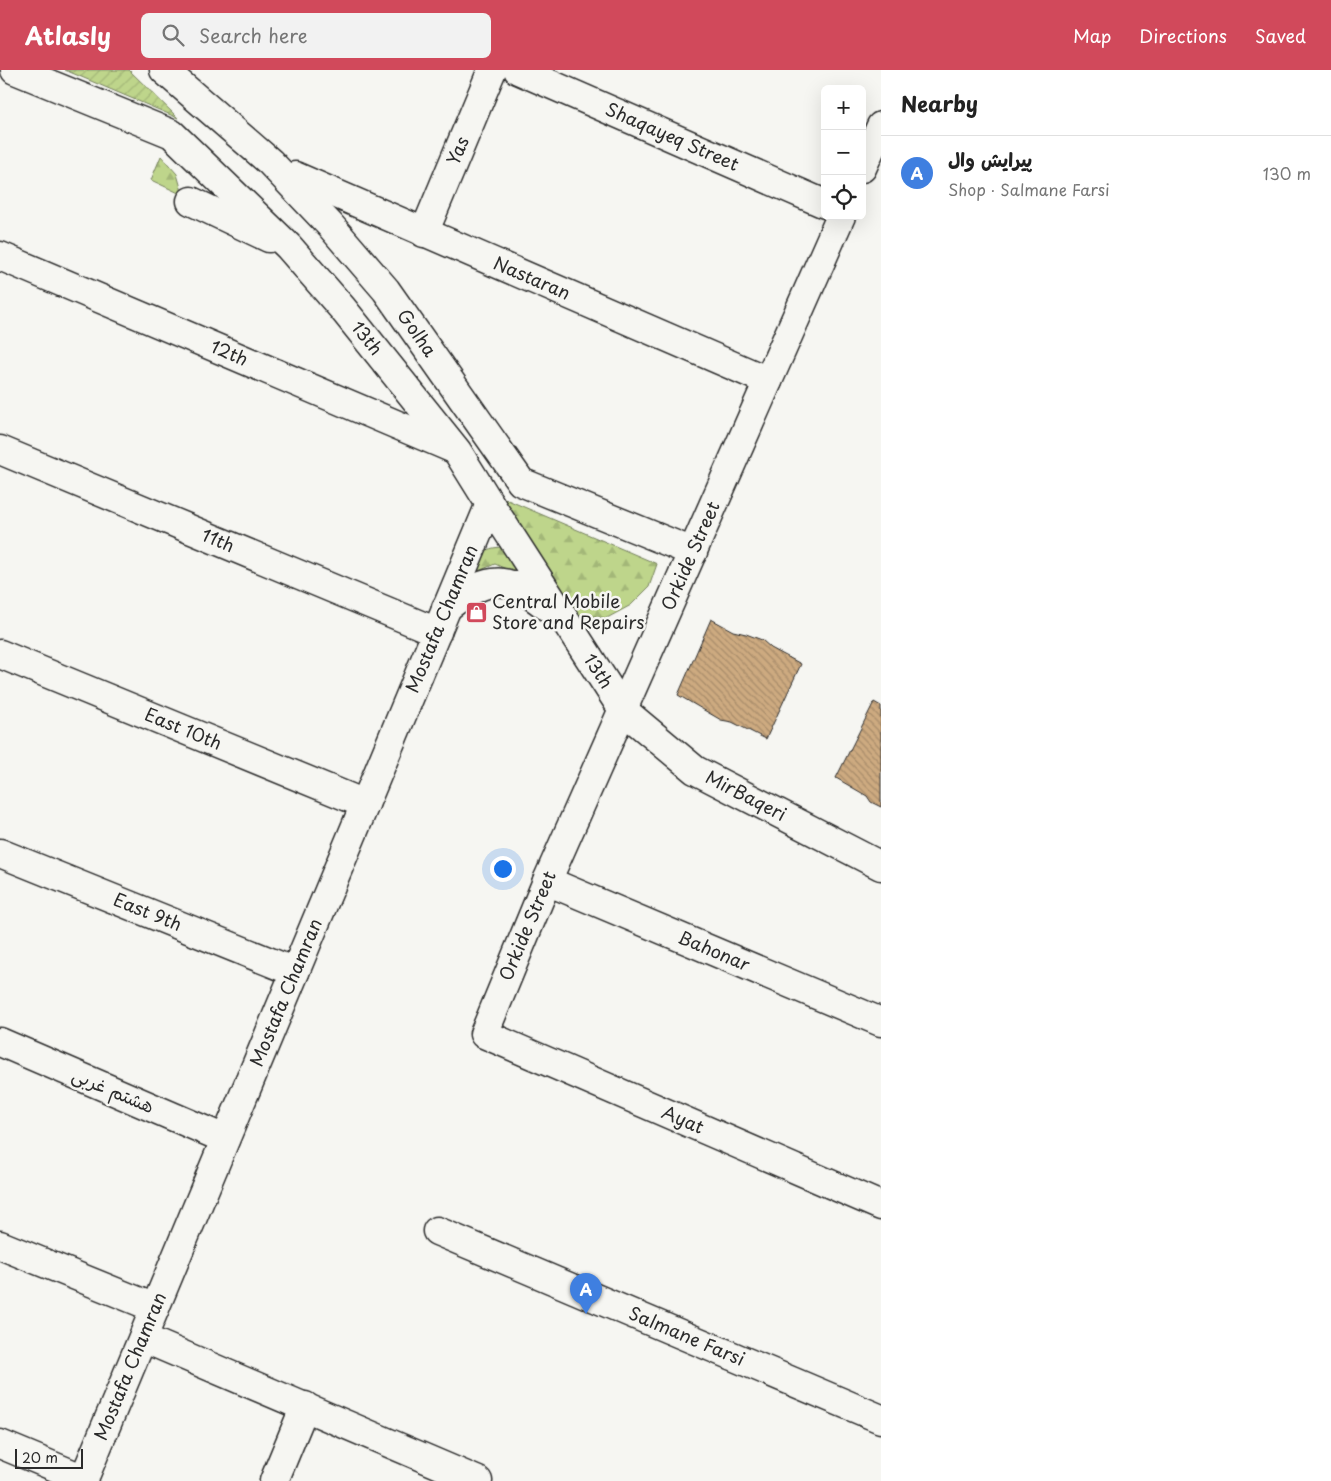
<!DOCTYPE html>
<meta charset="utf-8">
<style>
:root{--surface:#fff;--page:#f2f2f2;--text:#222;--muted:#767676;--line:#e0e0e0;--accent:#d1495b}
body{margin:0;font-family:"Playpen Sans","Playpen Sans Arabic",sans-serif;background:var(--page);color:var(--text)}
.controls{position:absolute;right:15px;top:15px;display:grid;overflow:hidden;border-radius:8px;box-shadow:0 5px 20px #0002}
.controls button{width:45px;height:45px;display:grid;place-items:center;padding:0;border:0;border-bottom:1px solid var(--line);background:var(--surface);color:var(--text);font:25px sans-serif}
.scale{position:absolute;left:15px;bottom:12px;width:68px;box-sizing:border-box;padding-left:5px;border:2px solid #2b2b2b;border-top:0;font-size:14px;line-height:18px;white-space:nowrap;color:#2b2b2b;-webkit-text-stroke:4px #f6f6f2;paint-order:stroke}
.you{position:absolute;left:502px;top:798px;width:18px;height:18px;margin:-12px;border:4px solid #fff;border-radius:50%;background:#1a73e8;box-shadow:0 0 0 8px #1a73e833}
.badge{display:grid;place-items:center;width:32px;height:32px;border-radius:50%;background:var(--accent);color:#fff;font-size:16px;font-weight:700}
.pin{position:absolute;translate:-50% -41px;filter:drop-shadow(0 1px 2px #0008)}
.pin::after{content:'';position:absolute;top:26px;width:18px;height:15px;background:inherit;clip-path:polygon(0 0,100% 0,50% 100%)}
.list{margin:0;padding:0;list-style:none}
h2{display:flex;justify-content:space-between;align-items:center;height:65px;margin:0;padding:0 20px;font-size:21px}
h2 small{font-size:16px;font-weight:400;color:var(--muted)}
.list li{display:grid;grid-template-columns:32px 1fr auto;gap:15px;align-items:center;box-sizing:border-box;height:75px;padding:0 20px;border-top:1px solid var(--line)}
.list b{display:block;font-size:19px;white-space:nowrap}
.list p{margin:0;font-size:16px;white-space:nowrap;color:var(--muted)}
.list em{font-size:16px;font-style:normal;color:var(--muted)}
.icon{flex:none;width:28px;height:28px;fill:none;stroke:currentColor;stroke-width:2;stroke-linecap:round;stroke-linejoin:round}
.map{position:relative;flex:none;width:881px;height:1411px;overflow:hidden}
header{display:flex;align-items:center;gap:30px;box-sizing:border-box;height:70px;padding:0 25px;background:var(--accent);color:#fff}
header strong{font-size:24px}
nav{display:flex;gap:28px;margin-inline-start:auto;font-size:18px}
.search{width:350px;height:45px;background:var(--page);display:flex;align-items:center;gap:12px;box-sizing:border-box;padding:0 18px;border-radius:8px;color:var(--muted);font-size:19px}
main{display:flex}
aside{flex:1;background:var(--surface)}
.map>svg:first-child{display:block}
.forest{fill:url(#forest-firs);stroke:#74805b}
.garden{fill:url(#garden-furrows);stroke:#74805b}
.building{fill:url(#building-back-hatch);stroke:#2b2b2b}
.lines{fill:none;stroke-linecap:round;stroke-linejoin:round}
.minor-casing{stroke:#2b2b2b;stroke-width:31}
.minor{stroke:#f6f6f2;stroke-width:28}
.labels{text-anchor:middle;stroke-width:5;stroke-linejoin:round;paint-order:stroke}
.street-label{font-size:18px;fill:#2b2b2b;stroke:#f6f6f2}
.poi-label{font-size:18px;fill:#2b2b2b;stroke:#f6f6f2;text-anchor:start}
</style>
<header>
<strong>Atlasly</strong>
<div class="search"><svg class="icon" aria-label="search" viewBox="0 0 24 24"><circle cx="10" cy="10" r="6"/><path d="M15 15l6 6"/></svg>Search here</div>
<nav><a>Map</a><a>Directions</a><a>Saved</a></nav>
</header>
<main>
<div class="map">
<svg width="881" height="1411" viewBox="0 0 881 1411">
<defs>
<pattern id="forest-firs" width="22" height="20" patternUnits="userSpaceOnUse" patternTransform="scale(1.25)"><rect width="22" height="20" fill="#bed58b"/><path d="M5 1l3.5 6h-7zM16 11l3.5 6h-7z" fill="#a3b778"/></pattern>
<pattern id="garden-furrows" width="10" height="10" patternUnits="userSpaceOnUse" patternTransform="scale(1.25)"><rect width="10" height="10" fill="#bed58b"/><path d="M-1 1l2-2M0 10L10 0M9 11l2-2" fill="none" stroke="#a3b778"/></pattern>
<pattern id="building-back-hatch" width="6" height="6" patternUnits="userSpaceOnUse" patternTransform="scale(1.25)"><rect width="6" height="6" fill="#cdaa80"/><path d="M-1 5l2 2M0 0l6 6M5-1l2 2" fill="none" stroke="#a78b69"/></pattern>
</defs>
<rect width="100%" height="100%" fill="#f6f6f2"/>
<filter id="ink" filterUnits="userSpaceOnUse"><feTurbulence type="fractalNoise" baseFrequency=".02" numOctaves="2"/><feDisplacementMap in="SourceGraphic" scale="10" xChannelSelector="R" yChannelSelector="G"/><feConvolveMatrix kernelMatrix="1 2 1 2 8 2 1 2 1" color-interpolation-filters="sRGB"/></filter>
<g filter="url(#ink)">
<path class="forest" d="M161,86l16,18 6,21 -32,-15z
M496,425l161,69 -8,23 -18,18 -24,13 -30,-4z
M503,477l27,37 -24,-15 -11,-5 -19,8c5,-19 6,-24 27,-25z"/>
<path class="garden" d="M65,0h64l49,48z"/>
<path class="building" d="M711,549l22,12 13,3 16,6 9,8 30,16 -35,75 -34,-17 -11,-2 -43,-25z
M874,632l7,4v101l-10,-5 -4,-6 -31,-18z"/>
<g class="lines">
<defs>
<g id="minor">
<path id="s1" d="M15,0l157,64 117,113 54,62 114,142 33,53 133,206 72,60 186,96"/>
<path id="s2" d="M164,0l106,92 60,63 56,65 135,192 172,70"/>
<path id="s3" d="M518,0l307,134"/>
<path d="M862,98l19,-42"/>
<path id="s4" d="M295,106l473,205"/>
<path d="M191,131l78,37"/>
<path id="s5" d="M841,146l-294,665 -63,153 397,172"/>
<path id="s6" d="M424,163l68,-163"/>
<path id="s7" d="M0,186l454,193"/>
<path id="s8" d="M0,380l437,182"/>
<path d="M446,538c48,-37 62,-32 108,4"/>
<path id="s9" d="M0,584l365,150"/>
<path id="s10" d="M0,783l295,119"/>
<path id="s11" d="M547,811l334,141"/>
<path d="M0,972l225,97"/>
<path id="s12" d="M437,1161l444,188"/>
<path d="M0,1175l155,63"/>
<path d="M143,1268l335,143"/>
<path d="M0,1374l84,35"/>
<path id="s13" d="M83,1411l407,-977"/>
<path d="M274,1411l31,-75"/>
</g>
</defs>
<use href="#minor" class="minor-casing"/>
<use href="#minor" class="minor"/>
</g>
</g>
<defs>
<symbol id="shop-square" viewBox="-11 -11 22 22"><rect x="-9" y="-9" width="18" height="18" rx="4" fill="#d1495b" stroke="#f6f6f2"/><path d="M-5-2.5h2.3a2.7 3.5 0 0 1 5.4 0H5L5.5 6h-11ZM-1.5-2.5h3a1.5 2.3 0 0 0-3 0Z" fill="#fff"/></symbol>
</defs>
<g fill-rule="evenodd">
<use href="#shop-square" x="464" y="530" width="25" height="25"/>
</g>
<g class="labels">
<g class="street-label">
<text dy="6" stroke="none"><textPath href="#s3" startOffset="168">Shaqayeq Street</textPath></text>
<text dy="6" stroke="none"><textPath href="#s6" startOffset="89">Yas</textPath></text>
<text dy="6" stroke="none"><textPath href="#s4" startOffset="258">Nastaran</textPath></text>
<text dy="6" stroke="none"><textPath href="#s2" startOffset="366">Golha</textPath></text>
<text dy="6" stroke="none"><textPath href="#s1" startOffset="452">13th</textPath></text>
<text dy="6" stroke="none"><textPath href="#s7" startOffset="249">12th</textPath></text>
<text dy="6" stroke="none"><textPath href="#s8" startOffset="236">11th</textPath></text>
<text transform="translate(691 486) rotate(-66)" y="6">Orkide Street</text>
<text dy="6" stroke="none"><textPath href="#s13" startOffset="934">Mostafa Chamran</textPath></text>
<text dy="6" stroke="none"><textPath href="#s1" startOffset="858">13th</textPath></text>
<text dy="6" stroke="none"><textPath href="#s9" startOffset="198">East 10th</textPath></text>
<text dy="6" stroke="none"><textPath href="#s1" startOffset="1055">MirBaqeri</textPath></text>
<text dy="6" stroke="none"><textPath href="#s10" startOffset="159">East 9th</textPath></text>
<text transform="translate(528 856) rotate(-67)" y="6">Orkide Street</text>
<text dy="6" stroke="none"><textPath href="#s11" startOffset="181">Bahonar</textPath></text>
<text dy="6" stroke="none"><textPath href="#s13" startOffset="529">Mostafa Chamran</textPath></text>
<text transform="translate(113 1021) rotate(23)" y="6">هشتم غربی</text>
<text dy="6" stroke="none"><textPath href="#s5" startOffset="1109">Ayat</textPath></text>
<text dy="6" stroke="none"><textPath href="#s12" startOffset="271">Salmane Farsi</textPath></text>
<text dy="6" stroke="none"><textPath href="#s13" startOffset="124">Mostafa Chamran</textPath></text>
</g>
<g class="poi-label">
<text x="492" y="538">Central Mobile<tspan x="492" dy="21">Store and Repairs</tspan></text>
</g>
</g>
</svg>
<div class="controls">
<button>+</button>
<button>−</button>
<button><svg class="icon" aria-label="locate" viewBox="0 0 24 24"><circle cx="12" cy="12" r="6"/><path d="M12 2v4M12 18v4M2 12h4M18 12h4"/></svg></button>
</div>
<div class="scale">20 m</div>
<div class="you"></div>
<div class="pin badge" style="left:586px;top:1244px;background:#3f7fe0">A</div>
</div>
<aside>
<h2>Nearby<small></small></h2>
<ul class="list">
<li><span class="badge" style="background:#3f7fe0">A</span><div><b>پیرایش وال</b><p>Shop · Salmane Farsi</p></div><em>130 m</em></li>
</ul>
</aside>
</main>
